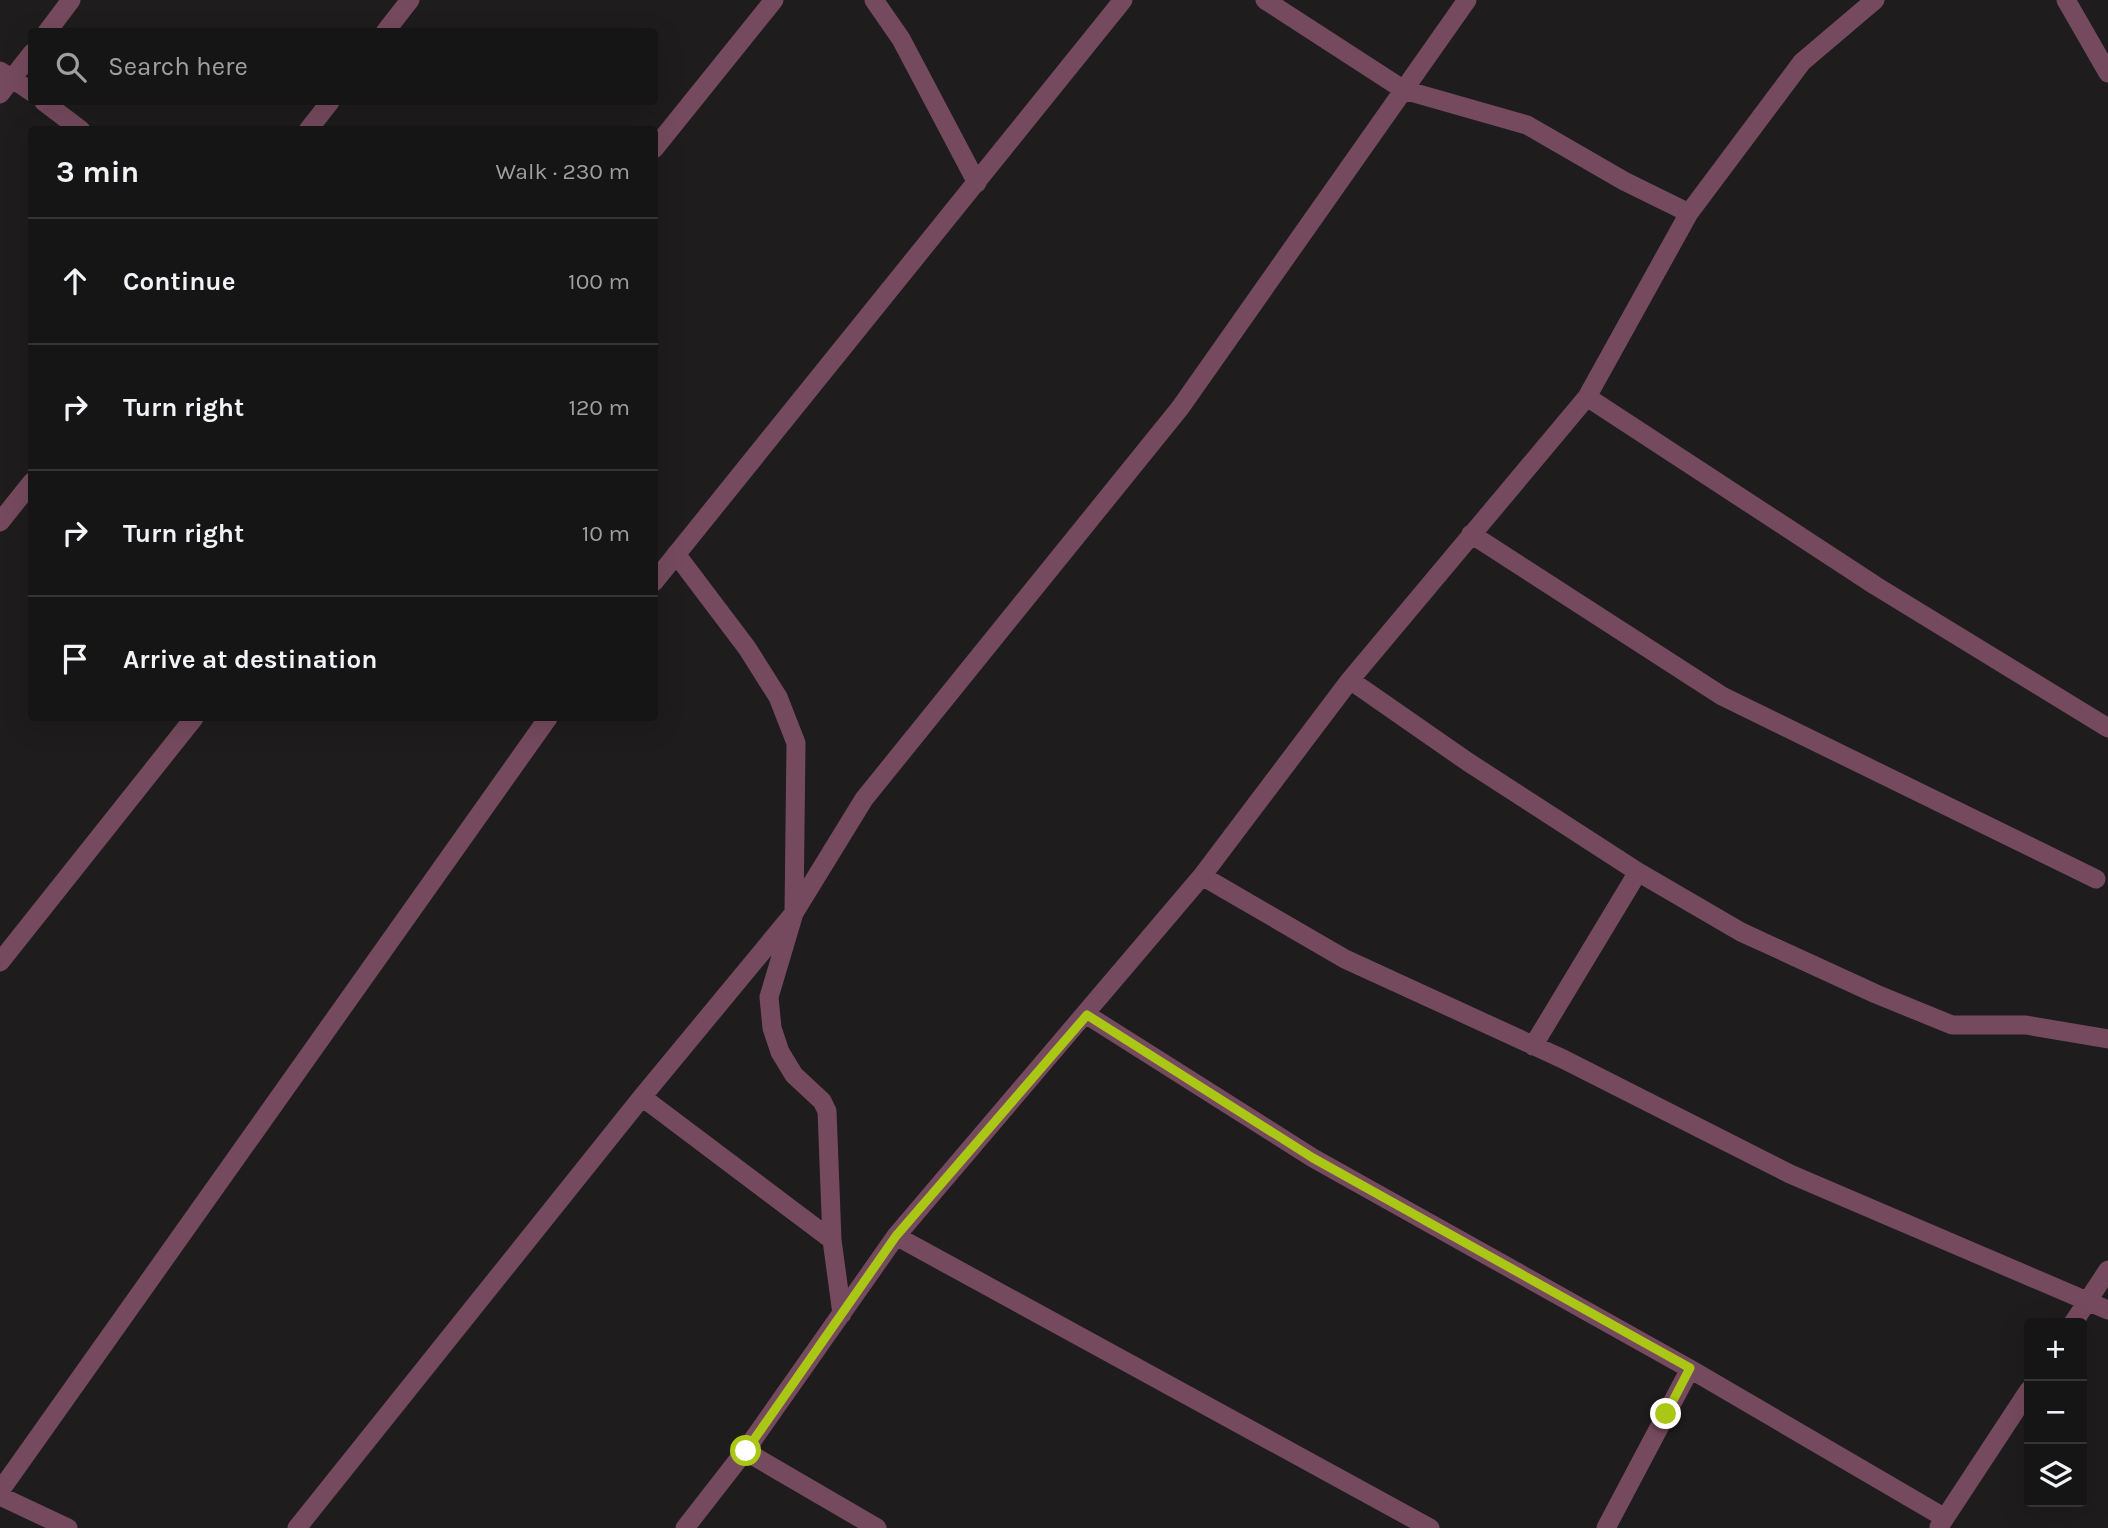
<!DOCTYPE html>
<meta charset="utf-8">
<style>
:root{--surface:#161516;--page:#1f1e1f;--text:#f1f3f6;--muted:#9e9fa1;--line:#353435}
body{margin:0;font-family:Karla,sans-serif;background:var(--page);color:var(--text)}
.controls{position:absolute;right:21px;bottom:21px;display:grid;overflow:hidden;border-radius:7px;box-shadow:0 7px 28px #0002}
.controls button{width:63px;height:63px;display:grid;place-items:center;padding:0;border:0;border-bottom:2px solid var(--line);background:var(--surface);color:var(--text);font:35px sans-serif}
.stop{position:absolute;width:21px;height:21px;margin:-16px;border:5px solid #abc716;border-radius:50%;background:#fff}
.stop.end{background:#abc716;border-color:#fff;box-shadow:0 2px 7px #0008}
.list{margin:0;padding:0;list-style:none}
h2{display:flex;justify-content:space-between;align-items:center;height:91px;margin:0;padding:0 28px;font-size:30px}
h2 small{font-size:23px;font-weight:400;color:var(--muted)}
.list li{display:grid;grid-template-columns:46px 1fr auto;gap:21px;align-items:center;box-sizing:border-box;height:126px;padding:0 28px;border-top:2px solid var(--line)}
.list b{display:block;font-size:26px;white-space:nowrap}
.list em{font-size:23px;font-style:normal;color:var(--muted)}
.icon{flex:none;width:38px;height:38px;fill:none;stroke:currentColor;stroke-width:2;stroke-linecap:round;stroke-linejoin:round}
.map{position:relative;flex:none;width:2108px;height:1528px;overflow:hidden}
.search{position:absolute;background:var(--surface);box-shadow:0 7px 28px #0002;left:28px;top:28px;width:630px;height:77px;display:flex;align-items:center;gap:18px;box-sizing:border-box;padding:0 24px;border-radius:7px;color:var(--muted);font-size:26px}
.panel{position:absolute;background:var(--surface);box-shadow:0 7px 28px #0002;left:28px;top:126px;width:630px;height:595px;border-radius:7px}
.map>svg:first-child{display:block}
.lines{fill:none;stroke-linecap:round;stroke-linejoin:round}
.minor{stroke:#764a5e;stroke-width:19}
.route{stroke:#abc716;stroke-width:9}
</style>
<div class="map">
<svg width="2108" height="1528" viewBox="0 0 2108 1528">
<rect width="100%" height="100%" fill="#1e1c1d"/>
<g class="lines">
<path class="minor" d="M874,0l27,39 76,144
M1265,0l139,90 123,35 97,56 65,32
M2066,0l42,73
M47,32l24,-32
M385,32l25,-32
M0,71l32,21
M0,94l32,-41
M44,102l37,28
M308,130l22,-28
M654,149l120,-149
M1587,397l289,189 232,142
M0,522l32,-40
M1471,534l251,162 374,183
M676,554l71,94 31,49 18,46 -2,170 -25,84 3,31 8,24 14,23 28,26 5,10 5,129 10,74
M654,582l469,-582
M1350,680l118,82 170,110 103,60 135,62 76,31h74l82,14
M1202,876l143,83 218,100 227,115 318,136
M0,962l194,-244
M1087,1015l226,143 377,211 255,149
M1533,1046l105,-174
M642,1097l190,143
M896,1236l534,292
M2073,1323l35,-53
M745,1451l132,77
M0,1491l548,-773
M0,1496l68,32
M1939,1527l90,-137
M297,1528l345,-431 152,-184 70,-114 316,-391 287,-408
M685,1528l60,-77 151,-215 306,-360 148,-196 237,-283 102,-184 113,-151 73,-62
M1606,1528l84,-159"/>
</g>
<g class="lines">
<path class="route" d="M746,1451l150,-215 191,-221 226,143 377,210 -24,46"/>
</g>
</svg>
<div class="controls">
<button>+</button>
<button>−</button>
<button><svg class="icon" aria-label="layers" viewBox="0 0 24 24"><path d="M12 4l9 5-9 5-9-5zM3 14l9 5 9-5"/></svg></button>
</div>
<div class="stop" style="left:746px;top:1451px"></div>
<div class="stop end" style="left:1666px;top:1414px"></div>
<div class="search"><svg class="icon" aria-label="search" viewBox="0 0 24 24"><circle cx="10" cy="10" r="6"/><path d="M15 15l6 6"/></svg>Search here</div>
<section class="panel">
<h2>3 min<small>Walk · 230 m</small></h2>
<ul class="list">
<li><svg class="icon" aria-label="ahead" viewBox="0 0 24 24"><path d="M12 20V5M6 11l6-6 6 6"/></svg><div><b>Continue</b></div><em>100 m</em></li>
<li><svg class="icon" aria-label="right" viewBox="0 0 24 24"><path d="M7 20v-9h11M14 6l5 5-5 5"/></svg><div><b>Turn right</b></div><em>120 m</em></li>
<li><svg class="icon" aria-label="right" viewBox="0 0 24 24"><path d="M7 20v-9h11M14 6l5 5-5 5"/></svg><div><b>Turn right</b></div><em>10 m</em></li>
<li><svg class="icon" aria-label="arrive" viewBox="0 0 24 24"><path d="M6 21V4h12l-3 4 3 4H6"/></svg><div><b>Arrive at destination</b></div></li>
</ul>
</section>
</div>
